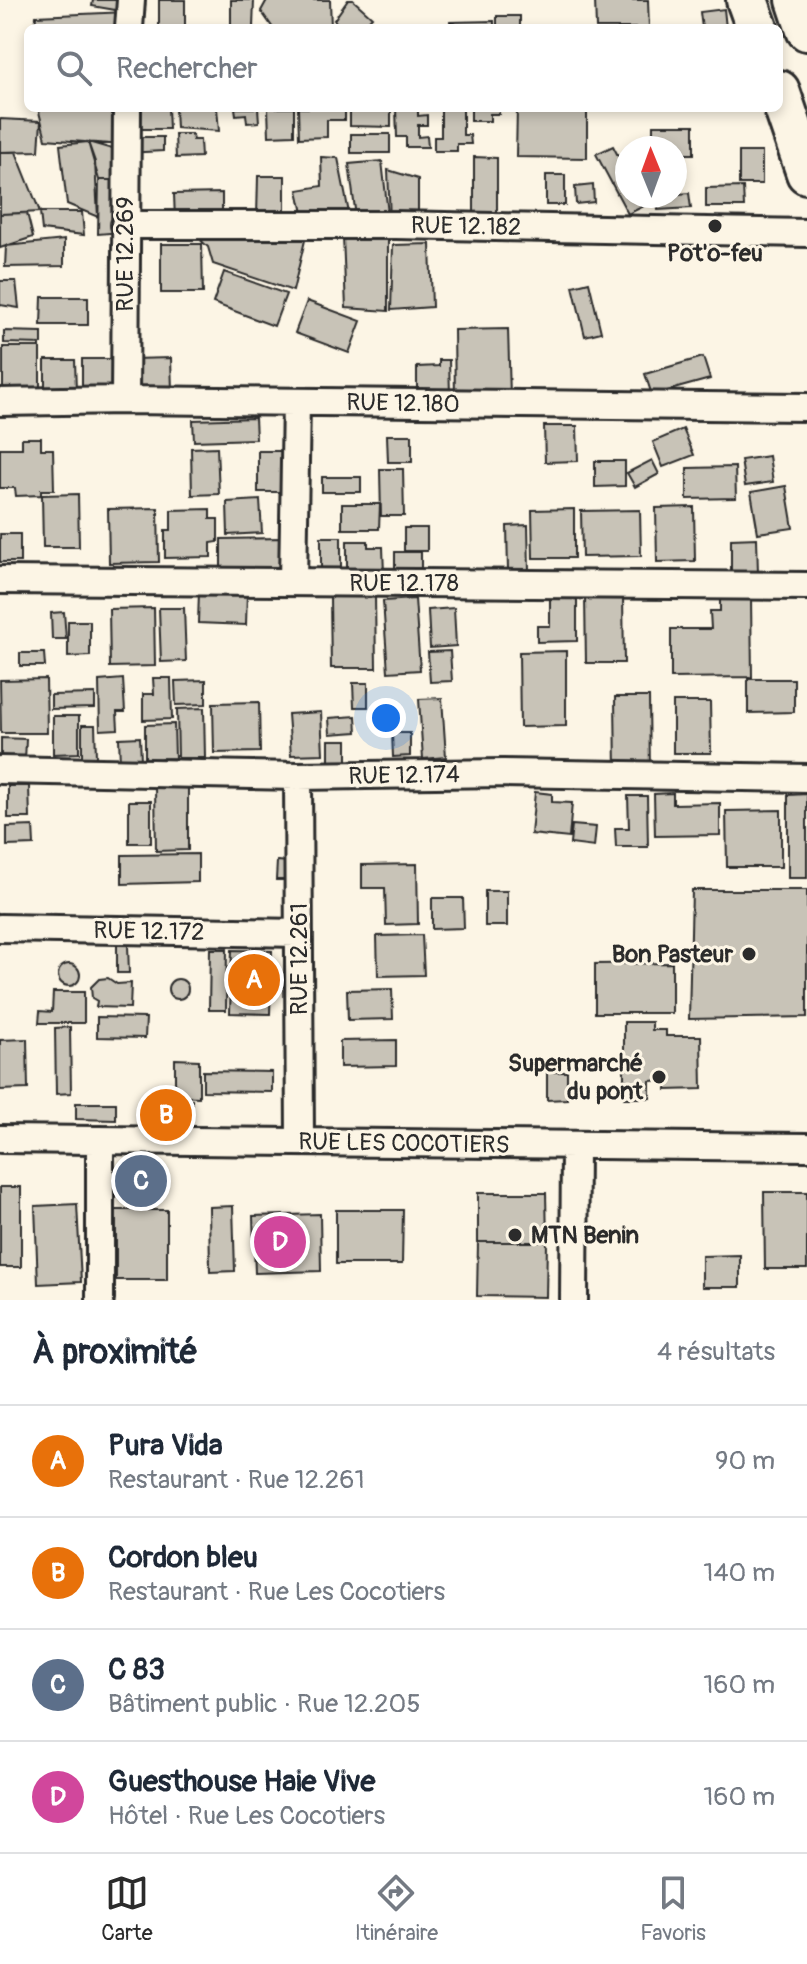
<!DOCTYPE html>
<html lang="fr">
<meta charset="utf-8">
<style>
:root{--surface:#fff;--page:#f2f2f3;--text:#1f2937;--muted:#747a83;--line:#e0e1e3;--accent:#2b2b2b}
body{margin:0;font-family:Pangolin,sans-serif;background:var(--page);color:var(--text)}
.compass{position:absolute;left:615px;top:136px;width:72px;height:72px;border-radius:50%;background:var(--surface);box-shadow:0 4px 12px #0003;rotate:359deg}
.you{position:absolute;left:386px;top:718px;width:28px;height:28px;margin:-20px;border:6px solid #fff;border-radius:50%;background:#1a73e8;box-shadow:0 0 0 12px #1a73e833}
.badge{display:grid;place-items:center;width:52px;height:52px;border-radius:50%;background:var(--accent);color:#fff;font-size:26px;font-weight:700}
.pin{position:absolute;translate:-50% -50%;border:4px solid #fff;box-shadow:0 2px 8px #0006}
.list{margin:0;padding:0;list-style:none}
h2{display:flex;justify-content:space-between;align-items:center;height:104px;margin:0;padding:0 32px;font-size:34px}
h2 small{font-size:26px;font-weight:400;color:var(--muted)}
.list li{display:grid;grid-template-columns:52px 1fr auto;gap:24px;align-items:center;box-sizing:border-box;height:112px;padding:0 32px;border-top:2px solid var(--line)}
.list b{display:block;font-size:30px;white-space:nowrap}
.list p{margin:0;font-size:26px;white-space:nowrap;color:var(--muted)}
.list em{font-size:26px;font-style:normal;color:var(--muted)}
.icon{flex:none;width:44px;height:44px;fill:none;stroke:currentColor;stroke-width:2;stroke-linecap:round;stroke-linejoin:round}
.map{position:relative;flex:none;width:807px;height:1300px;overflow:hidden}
.search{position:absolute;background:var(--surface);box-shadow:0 4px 12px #0003;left:24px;right:24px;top:24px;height:88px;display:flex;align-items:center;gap:20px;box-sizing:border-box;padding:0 28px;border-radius:12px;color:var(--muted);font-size:30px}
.sheet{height:552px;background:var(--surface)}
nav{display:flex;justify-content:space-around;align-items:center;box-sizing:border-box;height:112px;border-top:2px solid var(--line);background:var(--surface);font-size:22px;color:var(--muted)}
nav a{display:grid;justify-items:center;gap:4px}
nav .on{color:var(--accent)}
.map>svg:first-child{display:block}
.building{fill:#c8c3b7;stroke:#2b2b2b;stroke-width:2}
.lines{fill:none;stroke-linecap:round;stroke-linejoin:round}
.minor-casing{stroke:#2b2b2b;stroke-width:32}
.primary-casing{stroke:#2b2b2b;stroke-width:46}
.minor{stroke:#fcf5e5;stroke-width:26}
.primary{stroke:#fcf5e5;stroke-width:40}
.poi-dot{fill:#2b2b2b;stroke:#fcf5e5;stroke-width:3}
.labels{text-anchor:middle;stroke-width:6;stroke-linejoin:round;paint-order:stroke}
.street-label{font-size:24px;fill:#2b2b2b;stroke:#fcf5e5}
.poi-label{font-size:24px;font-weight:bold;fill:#2b2b2b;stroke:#fcf5e5;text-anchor:end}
</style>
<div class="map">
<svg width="807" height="1300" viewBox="0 0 807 1300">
<rect width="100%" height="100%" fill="#fcf5e5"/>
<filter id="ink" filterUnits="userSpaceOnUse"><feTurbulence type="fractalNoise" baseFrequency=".0125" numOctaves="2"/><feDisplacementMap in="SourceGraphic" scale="16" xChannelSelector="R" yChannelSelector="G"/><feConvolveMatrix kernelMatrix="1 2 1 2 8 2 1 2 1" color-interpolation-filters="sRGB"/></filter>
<g filter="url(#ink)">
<path class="building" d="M93,0h35l-1,12 -35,-6z
M159,0h26v28h-26z
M231,0h23l-1,28h-22z
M267,0h63l1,28h-58l-12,-17z
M348,0h5l19,17 -10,11h-20l-8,-8z
M595,0h53l1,28h-53z
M724,9l2,19h-24l-2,-16z
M127,12l-4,16h-88l1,-12z
M497,16h23v12h-23z
M494,21v7h-44v-6z
M38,108h82l3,37 -77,-6z
M131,108h37l1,21h-38z
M175,108h42l2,23 -43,-3z
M235,108h23l1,14 -12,1 -1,-9 -10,1z
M268,108h26v27l-25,1z
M298,108h47v12h-18v17l-28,1z
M350,108h41v19l-41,-1z
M396,108h22v8l9,-1v10h-9v12l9,-1 1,11h-22v-10h-9z
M441,108h22v27h7l1,9h-14v7h-23v-14h7z
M471,108h28v6h-9v7h-19z
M517,108h70v50l-71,-1z
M0,119l41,2 -2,30 -39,1z
M653,125h41v29h-19v-6h-22z
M175,134h17l1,6h7l1,17 -25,1z
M351,134h39v19h-39z
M133,137h30v14l-37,2z
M88,142l38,11 -4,27h-23z
M88,142l7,20 3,55 -31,-13 -7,-59z
M613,146l14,27v23h12l5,10 -16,8 -32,-60z
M0,152h16l24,60 -40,2z
M739,152h23v32h-23z
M321,157l17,1 12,60 -47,-5 -5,-23 24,-4z
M474,157l23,1v59h-23z
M382,161l6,53 -32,3 -7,-53z
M388,170l30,9v41h-28z
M546,175h19v30h-19z
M258,176h27v41h-28z
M99,180h23v52l-24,2z
M593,185l1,17 -18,2 -1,-17z
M743,187l1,20h-38v-19z
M222,193v26l-47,1 -1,-26z
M689,193l2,15 -33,2 -1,-14z
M40,212h42l2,23 -42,-5z
M27,213l6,24 -33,11v-34z
M388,231v80l-42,-3 -3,-72z
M194,234l112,2 -13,55 -80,-27 -5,-17z
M64,240v26l-59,1 1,-21z
M161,244h41l1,49h-42z
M430,244l2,63 -41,3 2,-65z
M224,272l62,22 -12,32 -61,-23z
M0,281h16l3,27 -19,-3z
M589,282l12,50 -16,4 -12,-50z
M42,297h46v28h-47z
M307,301l54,20 -12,32 -54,-20z
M508,329l2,67 -55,1 -1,-67z
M4,331l38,1v12l-38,-1z
M3,347h37v45h-37z
M703,357l7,22 -58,16 -7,-21z
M171,358l1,33 -38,1 -2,-33z
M82,359h29v34l-29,-1z
M45,360h30l1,32h-31z
M439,360h10l1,35 -33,1v-29l22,-1z
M255,418l1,21 -62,2 -1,-21z
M544,426h33l1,35 -33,1z
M683,429l11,26 -31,12 -10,-25z
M387,435h25v27h-24z
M22,438h19v11h12l1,41h-13v5l-25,1 -1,-8h-15v-40h22z
M217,447l2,47 -27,1 -1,-47z
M258,451h23v41h-23z
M769,456l4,26 -28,4 -4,-26z
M652,460l7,14 -24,13 -8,-14z
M595,461h30v25l-30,1z
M735,467l1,31 -49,1v-31z
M380,469h23l1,47h-23z
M322,477h39v15h-39z
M786,486l7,42 -35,5 -7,-41z
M78,494l1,53h-36l-1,-52z
M260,500l2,33 -34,2 -1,-33z
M342,504h38l-1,25h-37z
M694,507l1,54 -38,1 -1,-54z
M158,508l1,54 -50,1 -1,-54z
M210,509v10h8v23l-7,1v14l-46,1v-28h6v-20z
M574,509v49h-41l-1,-48z
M640,510l1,46 -59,1 -1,-46z
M528,525l1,46h-21l-1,-45z
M404,528h23v23h-23z
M0,534h20v28h-20z
M321,537h20v32h-20z
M285,538v36h-64v-35z
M757,538l1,36h-27v-35z
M347,541h21v6h15l1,27h-37z
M395,552h26v21h-26z
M199,591l48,1 -1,33 -48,-2z
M375,596l1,72h-45l-1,-71z
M585,596h38l1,67h-38z
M550,597h27v44l-40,1v-16h13z
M720,598h31l1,79 -81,1v-49h40l-1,-18h10z
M415,599l5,71 -32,2 -5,-71z
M154,608l1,58 -45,1 -1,-58z
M159,608h25l2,53 -25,1z
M454,608l2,38 -26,2 -2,-38z
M64,612l2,27h-14l-1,-26z
M68,621h22v35l-22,1z
M450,651l2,30 -22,1 -2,-30z
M566,651v75l-46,1 -1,-75z
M20,653h24l1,13h-25z
M153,678h18l1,41 -29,1v-26h11z
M46,679l1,54h-46l-1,-53z
M123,679l2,33h-8l1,17 -18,1 -1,-49z
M748,679h46v33l-46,1z
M206,680v24l-30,1 -1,-24z
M353,683h15v24h-14z
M95,694v14l-44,1v-14z
M615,697h34l1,76h-34z
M442,698l4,59 -23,2 -4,-60z
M259,702l1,50 -46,1 -1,-50z
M673,702h37l1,51h-38z
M204,708l1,50h-27l-1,-49z
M321,712l2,42 -32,1 -3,-41z
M53,716h26v37l-26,1z
M356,716l1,16 -27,2 -1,-16z
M174,724l1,34 -30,1v-34z
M82,725h13l1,32h-14z
M392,733h18v23l-17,1z
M140,737l1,23 -21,2 -1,-24z
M1,738l25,1 -1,23h-24z
M329,740h18v26h-18z
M8,786h21l1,32h-22z
M155,786h33v64l-32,1z
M535,792l17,2v8l20,1 -3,35 -38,-4z
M673,793v11l47,-1v32l-65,1 -1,-42z
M807,794v84h-19v-83z
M628,796h19l1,51h-32l-1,-19h14z
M129,801h22v42h-22z
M781,810v57h-54l-1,-56z
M572,825l24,2 -2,20 -24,-3z
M33,826l1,19 -27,1v-19z
M198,854v28l-76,2v-29z
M277,861l12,1v18h-13z
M417,864l1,60 -32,1 -1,-37h-23v-23z
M692,890h115v127l-118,2z
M485,891h22v35h-22z
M432,898h31l1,30 -32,1z
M422,935l2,40 -46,1 -1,-40z
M117,945h11l1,28h-12z
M210,949h17l-1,61h-17z
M232,950l40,1 -2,63 -40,-1z
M672,963v50h-77v-49z
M58 975a11 11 0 1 1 22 0a11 11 0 1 1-22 0Z
M108,978l9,6 14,-1 -1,25 -34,-1 1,-6 -5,-3 -1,-11 8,-8z
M168 989a10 10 0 1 1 20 0a10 10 0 1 1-20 0Z
M392,989l1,30 -45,1 -1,-30z
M53,992h31v31h-45l1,-12 12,1z
M97,1017l49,1 -1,20 -48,-1z
M624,1022h28v8h14v6h35l1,53 -36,1v-10l-16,1v17h-26z
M70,1027l1,66 -15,1 -1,-66z
M27,1039l1,50 -28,1v-50z
M396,1040v26l-56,1v-26z
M175,1059l24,1v37l-24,-1z
M203,1071l69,1v20l-69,-1z
M547,1072h20v27l-20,1z
M176,1100h16v15h-16z
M76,1103h40v17l-40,-1z
M0,1187h21v80h-21z
M764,1192h43v77h-42z
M478,1193h68l1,49h-69z
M77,1204l4,78 -43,2 -3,-78z
M233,1206l2,65 -25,1 -1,-65z
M116,1210h51v70h-51z
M336,1210h67l-1,54h-66z
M320,1214l1,57 -66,2 -2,-57z
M478,1242h69l-1,55 -69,-1z
M740,1255v32h-38v-31z"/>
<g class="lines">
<defs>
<path id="minor" d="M129,28l2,-28
M125,225h271l411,8
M125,400l2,-292
M0,402l125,-2 682,7
M0,580l807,6
M293,582l3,-180
M0,770l298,6 205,-3 304,5
M298,776l2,366
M0,928l299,5
M0,1139l807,8
M100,1300v-160
M574,1300l1,-155"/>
<path id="primary" d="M747,0l10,28
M797,0l10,30
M779,91l28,82"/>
</defs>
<use href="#minor" class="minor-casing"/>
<use href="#primary" class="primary-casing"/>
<use href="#minor" class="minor"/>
<use href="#primary" class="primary"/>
</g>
</g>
<g class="poi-dot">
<circle cx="715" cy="226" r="8"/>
<circle cx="749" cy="954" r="8"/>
<circle cx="659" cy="1077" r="8"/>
<circle cx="515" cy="1235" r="8"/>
</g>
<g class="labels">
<g class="street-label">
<text transform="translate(466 226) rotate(1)" y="8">RUE 12.182</text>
<text transform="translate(125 254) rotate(-90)" y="8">RUE 12.269</text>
<text transform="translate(403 403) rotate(1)" y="8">RUE 12.180</text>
<text x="404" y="591">RUE 12.178</text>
<text transform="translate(404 775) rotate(-1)" y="8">RUE 12.174</text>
<text transform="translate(149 931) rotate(1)" y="8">RUE 12.172</text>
<text transform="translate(299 959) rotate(-90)" y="8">RUE 12.261</text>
<text transform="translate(404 1143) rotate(1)" y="8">RUE LES COCOTIERS</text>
</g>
<g class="poi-label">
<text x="715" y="261" text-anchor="middle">Pot'o-feu</text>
<text x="733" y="962">Bon Pasteur</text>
<text x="643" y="1071">Supermarché<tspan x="643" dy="28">du pont</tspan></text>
<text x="531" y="1243" text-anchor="start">MTN Benin</text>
</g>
</g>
</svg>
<svg class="compass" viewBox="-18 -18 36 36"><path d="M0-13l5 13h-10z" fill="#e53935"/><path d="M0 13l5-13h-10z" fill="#747a83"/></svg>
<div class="you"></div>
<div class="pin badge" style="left:254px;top:980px;background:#e8710a">A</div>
<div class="pin badge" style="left:166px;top:1115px;background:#e8710a">B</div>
<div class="pin badge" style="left:141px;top:1181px;background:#5c6f8a">C</div>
<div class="pin badge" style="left:280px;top:1242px;background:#d1479c">D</div>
<div class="search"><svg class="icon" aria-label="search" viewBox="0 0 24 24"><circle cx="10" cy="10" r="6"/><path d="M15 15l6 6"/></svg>Rechercher</div>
</div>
<section class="sheet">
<h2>À proximité<small>4 résultats</small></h2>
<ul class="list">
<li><span class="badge" style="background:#e8710a">A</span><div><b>Pura Vida</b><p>Restaurant · Rue 12.261</p></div><em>90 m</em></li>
<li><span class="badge" style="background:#e8710a">B</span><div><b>Cordon bleu</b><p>Restaurant · Rue Les Cocotiers</p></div><em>140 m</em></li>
<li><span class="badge" style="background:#5c6f8a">C</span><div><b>C 83</b><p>Bâtiment public · Rue 12.205</p></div><em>160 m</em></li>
<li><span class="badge" style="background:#d1479c">D</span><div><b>Guesthouse Haie Vive</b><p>Hôtel · Rue Les Cocotiers</p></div><em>160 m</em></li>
</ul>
</section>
<nav>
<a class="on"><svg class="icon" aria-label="map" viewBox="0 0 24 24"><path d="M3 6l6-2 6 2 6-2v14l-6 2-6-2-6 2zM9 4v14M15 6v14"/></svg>Carte</a>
<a><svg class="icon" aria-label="directions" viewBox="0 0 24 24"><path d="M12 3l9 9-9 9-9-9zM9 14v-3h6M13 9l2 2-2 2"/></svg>Itinéraire</a>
<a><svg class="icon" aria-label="saved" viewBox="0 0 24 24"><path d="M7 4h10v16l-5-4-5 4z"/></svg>Favoris</a>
</nav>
